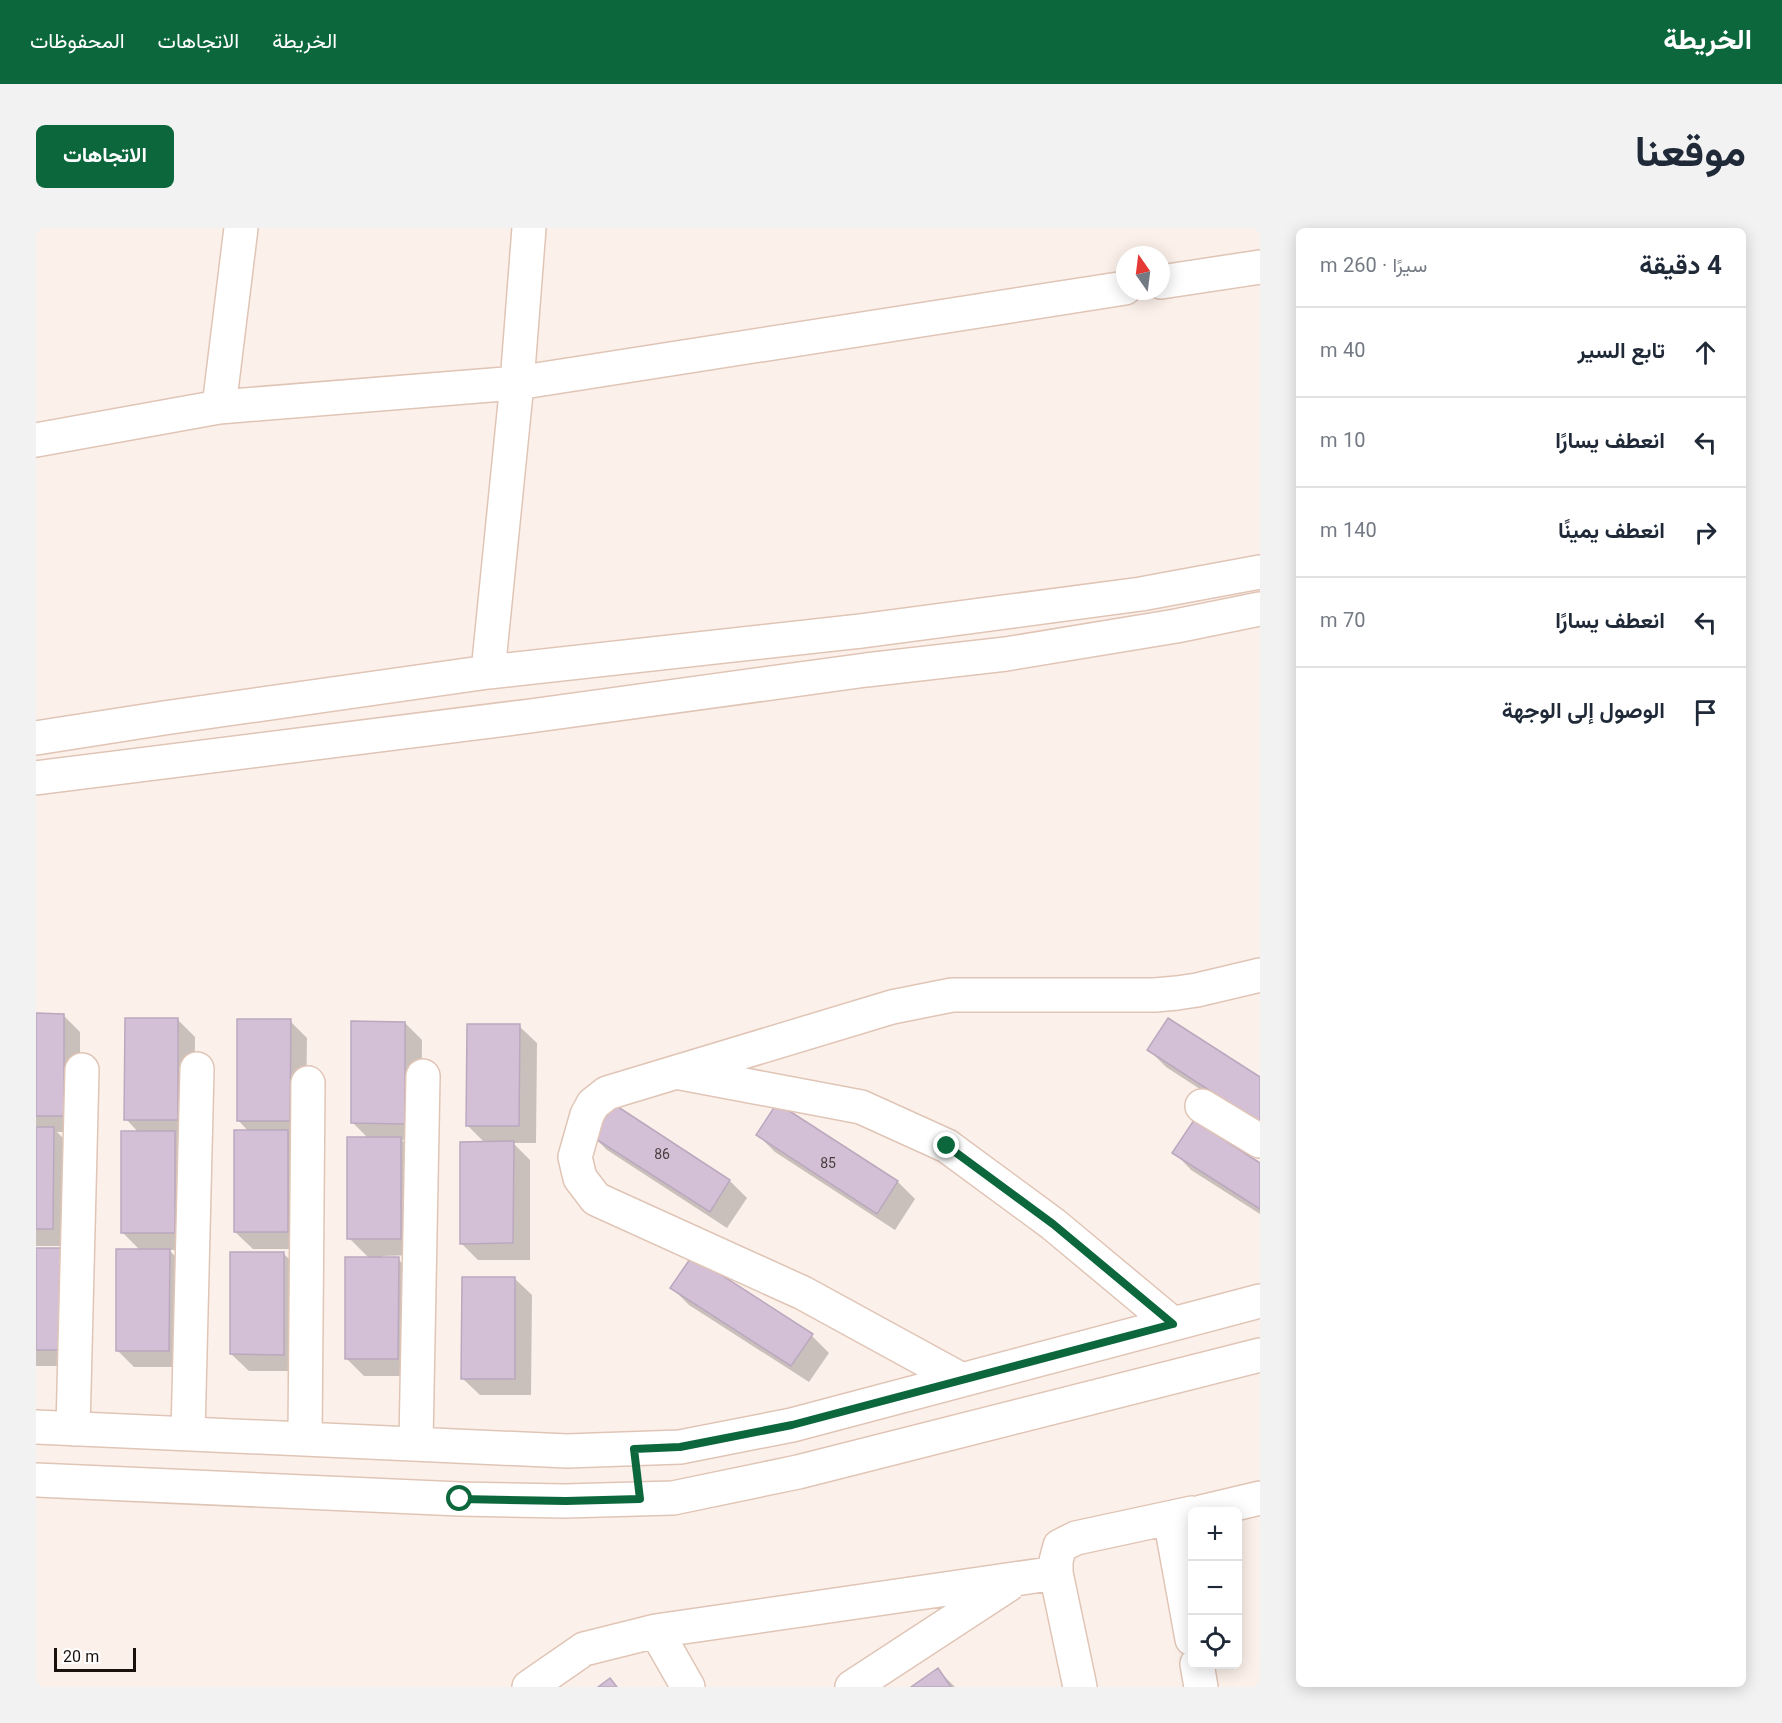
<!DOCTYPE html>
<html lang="ar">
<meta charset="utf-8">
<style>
:root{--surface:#fff;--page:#f2f2f3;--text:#1f2937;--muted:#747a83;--line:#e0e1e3;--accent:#0c683c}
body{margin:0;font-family:Georgia,Vazirmatn,serif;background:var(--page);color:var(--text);direction:rtl}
.controls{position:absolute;right:18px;bottom:18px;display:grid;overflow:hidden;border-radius:9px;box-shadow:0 3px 15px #0003}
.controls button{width:54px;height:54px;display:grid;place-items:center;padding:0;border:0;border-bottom:2px solid var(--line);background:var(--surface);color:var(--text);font:30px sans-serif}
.compass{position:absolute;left:1080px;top:18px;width:54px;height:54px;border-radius:50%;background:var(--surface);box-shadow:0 3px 15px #0003;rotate:346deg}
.scale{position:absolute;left:18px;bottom:15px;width:82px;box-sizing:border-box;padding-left:6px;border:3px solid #1a110c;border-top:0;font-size:16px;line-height:21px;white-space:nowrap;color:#1a110c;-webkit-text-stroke:4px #fff;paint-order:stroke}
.stop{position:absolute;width:18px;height:18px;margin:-14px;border:4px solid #0c683c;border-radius:50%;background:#fff}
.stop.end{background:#0c683c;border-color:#fff;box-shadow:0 2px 6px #0008}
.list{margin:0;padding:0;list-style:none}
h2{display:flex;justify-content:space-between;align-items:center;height:78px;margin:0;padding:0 24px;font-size:26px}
h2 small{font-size:20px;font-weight:400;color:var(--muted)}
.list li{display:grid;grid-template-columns:39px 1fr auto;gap:18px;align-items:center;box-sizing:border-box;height:90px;padding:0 24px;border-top:2px solid var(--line)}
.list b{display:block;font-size:22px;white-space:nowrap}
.list em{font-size:20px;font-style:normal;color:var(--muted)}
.icon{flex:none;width:33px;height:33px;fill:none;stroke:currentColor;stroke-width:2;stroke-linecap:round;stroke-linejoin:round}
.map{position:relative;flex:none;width:1224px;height:1459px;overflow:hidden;direction:ltr;border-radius:9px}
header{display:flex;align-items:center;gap:36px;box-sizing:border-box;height:84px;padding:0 30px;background:var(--accent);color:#fff}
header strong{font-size:28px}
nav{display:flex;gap:33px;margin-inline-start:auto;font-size:21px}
.intro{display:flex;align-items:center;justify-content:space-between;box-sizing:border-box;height:144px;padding:0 36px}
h1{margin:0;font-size:42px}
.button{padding:15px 27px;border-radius:9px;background:var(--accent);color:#fff;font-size:21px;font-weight:700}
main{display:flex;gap:36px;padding:0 36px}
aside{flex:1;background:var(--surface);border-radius:9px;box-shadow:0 3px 15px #0003}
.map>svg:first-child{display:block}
.shadow{fill:#0003}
.building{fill:#d3c0d6;stroke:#bba8be;stroke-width:1.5}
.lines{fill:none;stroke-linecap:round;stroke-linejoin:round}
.minor-casing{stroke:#e0c5b6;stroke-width:36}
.minor{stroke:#fff;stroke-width:33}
.route{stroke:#0c683c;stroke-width:8}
.labels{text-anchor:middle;stroke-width:4.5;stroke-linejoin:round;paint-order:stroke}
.number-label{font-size:14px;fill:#483d3e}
</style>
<header>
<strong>الخريطة</strong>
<nav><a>الخريطة</a><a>الاتجاهات</a><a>المحفوظات</a></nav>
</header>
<div class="intro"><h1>موقعنا</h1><a class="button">الاتجاهات</a></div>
<main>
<aside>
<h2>4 دقيقة<small>سيرًا · 260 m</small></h2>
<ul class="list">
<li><svg class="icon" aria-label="ahead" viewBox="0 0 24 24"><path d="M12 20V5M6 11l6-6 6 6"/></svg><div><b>تابع السير</b></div><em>40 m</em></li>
<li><svg class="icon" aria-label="left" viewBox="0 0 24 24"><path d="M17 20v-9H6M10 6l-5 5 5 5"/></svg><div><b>انعطف يسارًا</b></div><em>10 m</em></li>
<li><svg class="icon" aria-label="right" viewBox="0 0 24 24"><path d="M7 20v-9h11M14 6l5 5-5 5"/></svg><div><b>انعطف يمينًا</b></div><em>140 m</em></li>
<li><svg class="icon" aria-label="left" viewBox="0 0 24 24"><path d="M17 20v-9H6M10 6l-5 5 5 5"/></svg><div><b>انعطف يسارًا</b></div><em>70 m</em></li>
<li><svg class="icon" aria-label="arrive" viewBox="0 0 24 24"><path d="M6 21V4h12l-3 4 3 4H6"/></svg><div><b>الوصول إلى الوجهة</b></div></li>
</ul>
</aside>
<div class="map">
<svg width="1224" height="1459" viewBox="0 0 1224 1459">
<rect width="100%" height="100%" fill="#fcf1ea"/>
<path class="shadow" d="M0,787h27l17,17v100h-23l14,14 -1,100h-34z
M142,792l17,17 -1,100h-16l14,13 -1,100h-22l17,17v100h-52l-17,-17 23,-100 -17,-17 16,-100 -13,-14z
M254,793l17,17 -3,211h-51l-18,-17 14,-100 -11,-12z
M369,795l17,17 -1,100h-19l16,15 -1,100 -35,1v3h16l17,17v100h-51l-18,-18 23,-100 -20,-20 19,-100 -15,-15z
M483,798l18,17 -1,100h-23l17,17v100h-52l-17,-17 24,-100 -17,-17z
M1113,822l111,29v49l-94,-61z
M742,877l120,77 17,17 -20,31 -120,-78 -17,-17z
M554,905l140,48 17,17 -20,30 -120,-78z
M1138,924l86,13v49l-69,-44z
M0,1021l42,117h-42z
M248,1026l17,17 -1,100h-51l-18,-17z
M478,1050l18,17 -1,100h-51l-18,-17z
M636,1060l140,48 17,17 -20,29 -120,-77z
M902,1442l17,17h-41z"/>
<path class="building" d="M0,785l28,1v102h-28z
M89,790h53v102h-54z
M1132,790l92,59v46l-113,-73z
M201,791h54l-1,102h-53z
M315,793l54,1v102l-54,-1z
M431,796h53l-1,102h-53z
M573,873l121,79 -20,32 -122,-78z
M741,875l121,78 -21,33 -121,-79z
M1158,892l66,43v46l-88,-56z
M0,899h18l-1,102h-17z
M198,902h54v102h-54z
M85,903h54v102h-54z
M311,909h54v102h-54z
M478,913l-1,102 -53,1v-102z
M0,1020h25v102h-25z
M80,1021h54l-1,102h-53z
M194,1024h54v103l-54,-1z
M656,1028l121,78 -22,32 -121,-78z
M309,1029h54l-1,102h-53z
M426,1049h53v102h-54z
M902,1440l13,19h-40z
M574,1450l7,9h-19z"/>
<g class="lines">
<defs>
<path id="minor" d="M1125,54l99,-15
M183,179l22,-179
M0,212l183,-33 298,-24 608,-95
M452,444l29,-289 12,-155
M0,510l128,-20 324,-46 373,-41 280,-37 119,-22
M0,550l494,-62 336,-46 140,-16 170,-28 84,-17
M645,845l180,34 86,39 106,78 120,100
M1166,878l58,35
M926,1152l-159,-87 -207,-94 -16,-21 -5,-21 12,-42 6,-11 14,-11 285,-86 60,-12h203l22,-2 20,-3 63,-15
M0,1199l531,24 113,-4 112,-22 468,-124
M37,1201l9,-359
M152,1206l9,-365
M269,1210l3,-355
M380,1215l7,-367
M0,1252l424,19 105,2 108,-3 125,-26 462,-117
M1165,1284l59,-14
M1134,1290l22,121
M620,1403l32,56
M1161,1436l4,23
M493,1459l55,-38 72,-18 400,-58
M816,1459l156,-102
M1044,1459l-24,-114v-12l4,-15 16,-8 116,-25"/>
</defs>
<use href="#minor" class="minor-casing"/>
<use href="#minor" class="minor"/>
</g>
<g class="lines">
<path class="route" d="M424,1271l106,2 74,-2 -6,-50 46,-2 112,-22 381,-101 -120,-100 -106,-78"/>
</g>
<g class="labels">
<g class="number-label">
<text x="626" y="931">86</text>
<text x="792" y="940">85</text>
</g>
</g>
</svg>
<div class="controls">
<button>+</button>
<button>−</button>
<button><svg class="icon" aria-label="locate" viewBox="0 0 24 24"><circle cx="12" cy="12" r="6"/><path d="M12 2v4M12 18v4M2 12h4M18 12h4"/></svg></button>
</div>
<svg class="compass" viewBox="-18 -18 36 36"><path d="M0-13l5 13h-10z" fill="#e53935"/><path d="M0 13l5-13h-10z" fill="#747a83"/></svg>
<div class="scale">20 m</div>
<div class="stop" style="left:424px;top:1271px"></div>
<div class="stop end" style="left:911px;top:918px"></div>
</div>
</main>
